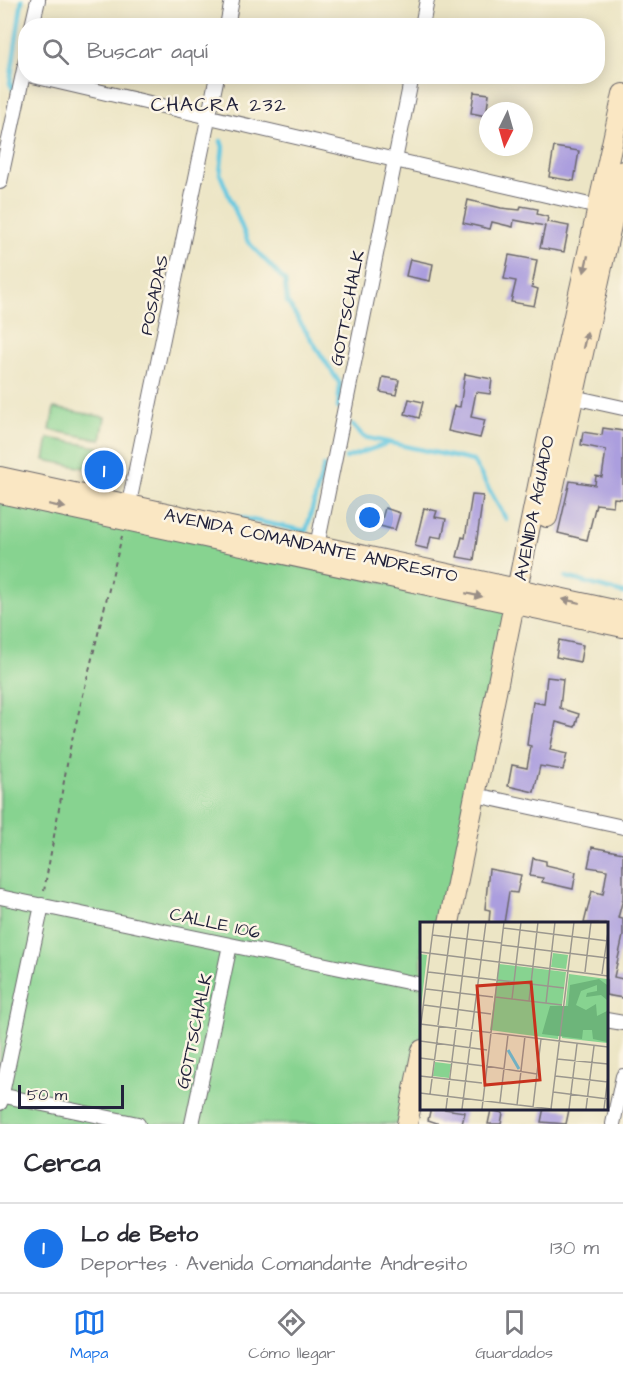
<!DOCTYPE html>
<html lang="es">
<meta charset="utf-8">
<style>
:root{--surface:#fff;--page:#f2f2f3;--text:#2b2b33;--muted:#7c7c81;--line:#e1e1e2;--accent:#1a73e8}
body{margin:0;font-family:"Architects Daughter",sans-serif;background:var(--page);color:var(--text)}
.compass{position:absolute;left:479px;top:102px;width:54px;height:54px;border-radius:50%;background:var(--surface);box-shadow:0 3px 15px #0003;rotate:185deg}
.scale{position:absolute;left:18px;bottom:15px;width:106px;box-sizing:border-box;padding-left:6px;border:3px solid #22223b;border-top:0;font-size:16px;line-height:21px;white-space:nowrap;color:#22223b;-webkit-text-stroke:4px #fcf5e5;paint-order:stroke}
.you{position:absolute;left:370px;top:518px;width:21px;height:21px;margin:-15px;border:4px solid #fff;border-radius:50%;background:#1a73e8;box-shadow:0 0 0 9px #1a73e833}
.badge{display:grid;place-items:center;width:39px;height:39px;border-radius:50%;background:var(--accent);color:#fff;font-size:20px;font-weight:700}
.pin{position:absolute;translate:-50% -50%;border:3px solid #fff;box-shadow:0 2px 6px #0006}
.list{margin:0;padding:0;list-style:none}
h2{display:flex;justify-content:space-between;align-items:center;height:78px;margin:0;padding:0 24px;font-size:26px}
h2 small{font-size:20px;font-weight:400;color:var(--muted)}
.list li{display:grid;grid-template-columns:39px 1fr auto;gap:18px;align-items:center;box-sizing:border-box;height:90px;padding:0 24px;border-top:2px solid var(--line)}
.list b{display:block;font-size:22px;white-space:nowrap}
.list p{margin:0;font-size:20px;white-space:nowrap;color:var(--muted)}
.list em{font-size:20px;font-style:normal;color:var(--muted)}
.icon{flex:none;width:33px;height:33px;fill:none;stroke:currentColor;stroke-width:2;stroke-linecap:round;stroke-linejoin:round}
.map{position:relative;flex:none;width:623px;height:1124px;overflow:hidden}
.search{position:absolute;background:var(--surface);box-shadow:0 3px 15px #0003;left:18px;right:18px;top:18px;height:66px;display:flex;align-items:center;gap:15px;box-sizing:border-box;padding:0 21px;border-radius:24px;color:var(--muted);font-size:22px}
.sheet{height:168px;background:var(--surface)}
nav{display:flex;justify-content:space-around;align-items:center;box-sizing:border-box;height:84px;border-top:2px solid var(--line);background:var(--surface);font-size:16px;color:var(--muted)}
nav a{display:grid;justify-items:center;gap:3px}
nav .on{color:var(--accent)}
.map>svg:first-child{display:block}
.green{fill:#87d390;stroke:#547a66;stroke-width:1.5}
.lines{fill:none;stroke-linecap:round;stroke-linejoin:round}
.stream{stroke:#63c7e0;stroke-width:4.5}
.building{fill:#ab9ede}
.street-casing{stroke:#69666b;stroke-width:16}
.secondary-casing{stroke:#69666b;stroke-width:22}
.path{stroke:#69666b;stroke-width:2;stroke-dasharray:4.5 4.5;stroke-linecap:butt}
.street{stroke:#fff;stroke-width:14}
.secondary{stroke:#fae7c3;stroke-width:20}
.oneway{fill:#998e86}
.labels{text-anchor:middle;stroke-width:5;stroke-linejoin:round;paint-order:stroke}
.street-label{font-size:18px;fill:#22223b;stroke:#fcf5e5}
.neighbourhood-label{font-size:20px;letter-spacing:1.5px;fill:#22223b;stroke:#fcf5e5}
.inset-river{fill:none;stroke:#63c7e0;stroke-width:3}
.inset-road{fill:none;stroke:#9b978e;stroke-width:1.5}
.view{fill:#c8321e;fill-opacity:0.15;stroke:#c8321e;stroke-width:3}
.inset-edge{fill:none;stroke:#22223b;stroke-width:3}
</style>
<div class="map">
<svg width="623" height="1124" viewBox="0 0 623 1124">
<rect width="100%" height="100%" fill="#fcf5e5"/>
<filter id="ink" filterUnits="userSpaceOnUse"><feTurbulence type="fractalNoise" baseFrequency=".0167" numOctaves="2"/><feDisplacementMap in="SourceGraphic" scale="12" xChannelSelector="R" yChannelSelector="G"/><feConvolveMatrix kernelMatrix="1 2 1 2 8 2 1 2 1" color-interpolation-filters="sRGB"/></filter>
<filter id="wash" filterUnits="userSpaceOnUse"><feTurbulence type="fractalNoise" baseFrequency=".008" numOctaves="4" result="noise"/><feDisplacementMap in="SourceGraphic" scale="24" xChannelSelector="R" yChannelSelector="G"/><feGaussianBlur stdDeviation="1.35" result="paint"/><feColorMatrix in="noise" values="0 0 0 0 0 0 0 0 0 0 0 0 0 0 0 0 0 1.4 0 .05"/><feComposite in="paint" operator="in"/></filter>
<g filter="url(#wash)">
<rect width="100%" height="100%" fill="#ece5c5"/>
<path class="green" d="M54,408l51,9 -4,23 -51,-10z
M48,438l51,9 -4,23 -51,-10z
M0,499l512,111 -66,313h-24v111l-19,90h-403z"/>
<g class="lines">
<path class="stream" d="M13,89l-3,-6 12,-83
M221,141l2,6 -3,27 28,68 37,39 2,21 53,82 -2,24
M353,425l11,12 109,24 33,58
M346,458l43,-15
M212,512l94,19 18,-65
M566,577l57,16"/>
</g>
<g id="blocks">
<path class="building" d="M474,92l15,2 -3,22 -15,-3z
M554,147l25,4 -5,30 -25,-4z
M468,200l33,8 19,2 1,-4 17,3 -1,5 11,3 -1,5 22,4 -5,26 -24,-4 5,-22 -31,-6 -1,7 -21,-5 -2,7 -27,-6z
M509,255l28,5 -5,27 6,2 -4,17 -23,-4 5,-21 -12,-2z
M410,259l23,5 -3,17 -24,-5z
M465,374l27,5 -2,15 -14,-2 -5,25 14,3 -5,18 -32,-7 6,-25 6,1z
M383,377l16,3 -3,15 -16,-3z
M409,399l14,3 -4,16 -14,-4z
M603,428l20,3v68l-9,-1 -1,8 -17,-2 -9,36 -29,-7 12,-52 25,4 1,-9 6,1 4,-27 -25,-5 2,-13 19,3z
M472,495l11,1 -9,64 -17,-3 5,-20 3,1z
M385,508l15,5 -5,17 -15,-4z
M424,508l13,3 -2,6 11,2 -4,19 -11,-2 -3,13 -13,-3z
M559,640l24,5 -3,17 -24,-5z
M547,677l16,2 -3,29 19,6 -4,13 -19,-5 -6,28 17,4 -4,16 -23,-4 -6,26 -26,-6 4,-21 15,3 4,-22 -4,-1 6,-43 11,2z
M592,847l31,6v46l-5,19 5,1v17l-9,41 9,2v19l-17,-3v-72h-22l8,-32 11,3 4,-24 -19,-3z
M533,858l13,3v4l30,7 -3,17 -31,-7 1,-4 -13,-2z
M489,869l32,6 -4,18 -8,-1 -5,31h-15l1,-13 -5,-1z
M431,1107l34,5 -3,12h-22l-12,-4z
M544,1107l25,3 -3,14 -25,-2z
M491,1110l12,3 -2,11h-13z"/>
</g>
</g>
<g filter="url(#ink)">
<use href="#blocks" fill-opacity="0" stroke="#69666b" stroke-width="1.5"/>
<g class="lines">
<defs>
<path id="street" d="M32,26l6,-26
M227,26l5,-26
M422,26l5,-26
M33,76l565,131
M0,182l26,-122
M573,397l50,11
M127,513l90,-437
M317,546l95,-470
M485,797l138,30
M0,897l422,88
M606,1020l17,3
M0,1095l138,29
M0,1103l42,-198
M192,1124l38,-179
M613,1124l10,-48"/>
<path id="secondary" d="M0,477l623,135
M0,493l623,134
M547,517l76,-346
M449,923l108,-530 66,-299
M407,1124l15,-74"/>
</defs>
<use href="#street" class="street-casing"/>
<use href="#secondary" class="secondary-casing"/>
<path class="path" d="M44,891l26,-143 52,-212"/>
<use href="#street" class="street"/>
<use href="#secondary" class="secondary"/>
</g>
<defs><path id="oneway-solid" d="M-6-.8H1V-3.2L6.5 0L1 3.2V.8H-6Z" transform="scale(1.5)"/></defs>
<g class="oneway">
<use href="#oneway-solid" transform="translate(586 264) rotate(103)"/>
<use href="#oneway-solid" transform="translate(585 340) rotate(-77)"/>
<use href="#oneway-solid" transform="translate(57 506) rotate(12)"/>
<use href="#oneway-solid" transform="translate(474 595) rotate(12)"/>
<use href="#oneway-solid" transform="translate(571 601) rotate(-168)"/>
</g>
</g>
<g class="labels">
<g class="street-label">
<text transform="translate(154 295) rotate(-78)" y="6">POSADAS</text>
<text transform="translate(347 308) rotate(-79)" y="6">GOTTSCHALK</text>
<text transform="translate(534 508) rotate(-79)" y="6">AVENIDA AGUADO</text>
<text transform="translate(311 545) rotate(12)" y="6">AVENIDA COMANDANTE ANDRESITO</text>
<text transform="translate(215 923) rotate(12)" y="6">CALLE 106</text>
<text transform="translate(194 1031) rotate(-78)" y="6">GOTTSCHALK</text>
</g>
<g class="neighbourhood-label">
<text x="219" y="111">CHACRA 232</text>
</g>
</g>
<g transform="translate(420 922)">
<rect width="188" height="188" fill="#ece5c5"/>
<path d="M133,31l15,2 -2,14 -15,-2zM0,32l7,1 -7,61zM79,42l67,8 -8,67 -68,-9zM149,52l38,5v64l-45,-5zM15,140l16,2 -2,14 -16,-2z" fill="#87d390"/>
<path d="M179,57l8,6v15l-6,-5 -15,2 1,-4 10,-2v-6l-16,6 -5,14 10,5 10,-6 1,12 10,-5v31l-14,-3 -1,-9h-9l-1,9 -40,-5 8,-28h18l2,-21z" fill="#6db57a"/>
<path class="inset-river" d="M88,128l11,19"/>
<path class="inset-road" d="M83,6l105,13M12,13l69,8M81,23l107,13M0,30l188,24M8,50l68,8M165,50l6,-50M182,52l6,-42M77,58l67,8M6,67l67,8M75,75l67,8M92,77l9,-77M109,79l9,-79M126,81l9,-81M4,83l67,9M0,102l188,23M18,103l14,-103M36,105l13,-105M52,107l14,-107M0,109l14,-109M0,119l67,9M0,136l64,8M137,137l51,5M66,144l51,8M0,154l62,7M135,154l53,6M133,170l55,7M0,171l132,16M10,172l9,-68M80,180l8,-67M97,183l8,-69M113,185l8,-68M26,187l10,-81M42,187l10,-79M62,187l22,-187M131,187l23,-187M149,187l8,-65M166,187l8,-63M184,187l4,-33"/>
<path class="view" d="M111,60l9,98 -55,5 -8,-99z"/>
<rect width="188" height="188" class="inset-edge"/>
</g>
</svg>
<svg class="compass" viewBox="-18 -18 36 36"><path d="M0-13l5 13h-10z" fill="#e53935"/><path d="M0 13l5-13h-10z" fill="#7c7c81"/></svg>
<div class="scale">50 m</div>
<div class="you"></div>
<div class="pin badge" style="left:104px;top:470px">1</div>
<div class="search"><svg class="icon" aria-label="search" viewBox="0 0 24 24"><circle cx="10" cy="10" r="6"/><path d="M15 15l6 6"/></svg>Buscar aquí</div>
</div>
<section class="sheet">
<h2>Cerca<small></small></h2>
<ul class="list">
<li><span class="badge">1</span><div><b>Lo de Beto</b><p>Deportes · Avenida Comandante Andresito</p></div><em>130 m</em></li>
</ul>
</section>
<nav>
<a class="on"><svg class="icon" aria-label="map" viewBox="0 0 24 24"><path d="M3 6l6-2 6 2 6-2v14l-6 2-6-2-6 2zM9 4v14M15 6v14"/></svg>Mapa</a>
<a><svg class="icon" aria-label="directions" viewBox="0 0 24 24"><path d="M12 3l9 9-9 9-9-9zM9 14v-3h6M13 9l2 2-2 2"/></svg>Cómo llegar</a>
<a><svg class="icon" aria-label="saved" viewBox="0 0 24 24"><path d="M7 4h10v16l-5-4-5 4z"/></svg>Guardados</a>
</nav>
